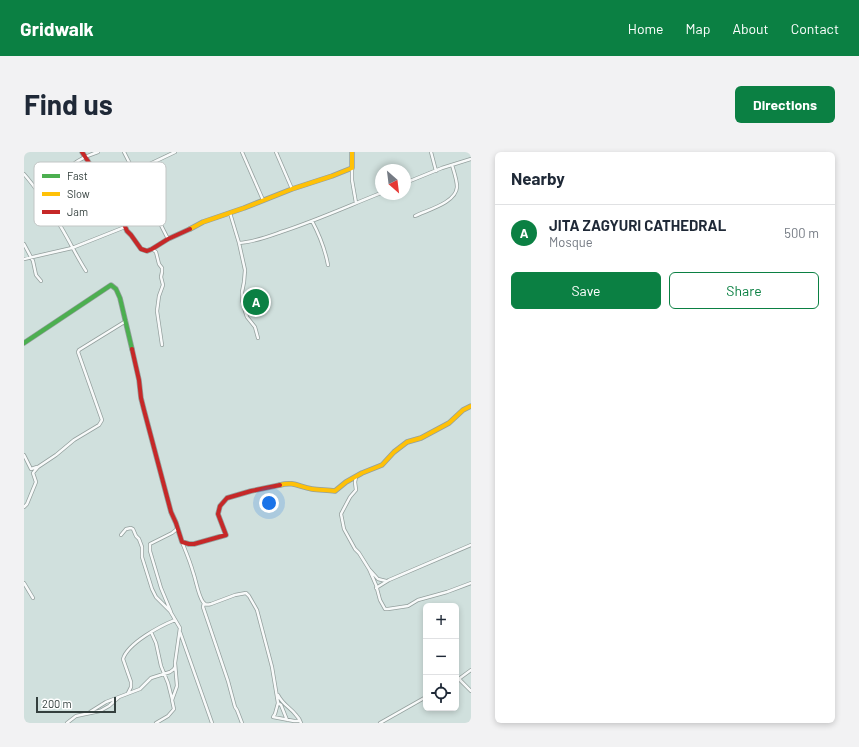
<!DOCTYPE html>
<meta charset="utf-8">
<style>
:root{--surface:#fff;--page:#f2f2f3;--text:#1f2937;--muted:#747a83;--line:#e0e1e3;--accent:#0b8043}
body{margin:0;font-family:Barlow,sans-serif;background:var(--page);color:var(--text)}
.controls{position:absolute;right:12px;bottom:12px;display:grid;overflow:hidden;border-radius:6px;box-shadow:0 2px 6px #0003}
.controls button{width:36px;height:36px;display:grid;place-items:center;padding:0;border:0;border-bottom:1px solid var(--line);background:var(--surface);color:var(--text);font:20px sans-serif}
.compass{position:absolute;left:351px;top:12px;width:36px;height:36px;border-radius:50%;background:var(--surface);box-shadow:0 2px 6px #0003;rotate:152deg}
.scale{position:absolute;left:12px;bottom:10px;width:80px;box-sizing:border-box;padding-left:4px;border:2px solid #34403e;border-top:0;font-size:11px;line-height:14px;white-space:nowrap;color:#34403e;-webkit-text-stroke:3px #fff;paint-order:stroke}
.you{position:absolute;left:245px;top:351px;width:14px;height:14px;margin:-10px;border:3px solid #fff;border-radius:50%;background:#1a73e8;box-shadow:0 0 0 6px #1a73e833}
.badge{display:grid;place-items:center;width:26px;height:26px;border-radius:50%;background:var(--accent);color:#fff;font-size:13px;font-weight:700}
.pin{position:absolute;translate:-50% -50%;border:2px solid #fff;box-shadow:0 1px 4px #0006}
.list{margin:0;padding:0;list-style:none}
h2{display:flex;justify-content:space-between;align-items:center;height:52px;margin:0;padding:0 16px;font-size:17px}
h2 small{font-size:13px;font-weight:400;color:var(--muted)}
.list li{display:grid;grid-template-columns:26px 1fr auto;gap:12px;align-items:center;box-sizing:border-box;height:56px;padding:0 16px;border-top:1px solid var(--line)}
.list b{display:block;font-size:15px;white-space:nowrap}
.list p{margin:0;font-size:13px;white-space:nowrap;color:var(--muted)}
.list em{font-size:13px;font-style:normal;color:var(--muted)}
.actions{display:flex;gap:8px;padding:12px 16px}
.actions a{flex:1;padding:9px 0;border:1px solid var(--accent);border-radius:6px;text-align:center;font-size:14px;color:var(--accent)}
.actions .main{background:var(--accent);color:#fff}
.icon{flex:none;width:22px;height:22px;fill:none;stroke:currentColor;stroke-width:2;stroke-linecap:round;stroke-linejoin:round}
.map{position:relative;flex:none;width:447px;height:571px;overflow:hidden;border-radius:6px}
header{display:flex;align-items:center;gap:24px;box-sizing:border-box;height:56px;padding:0 20px;background:var(--accent);color:#fff}
header strong{font-size:19px}
nav{display:flex;gap:22px;margin-inline-start:auto;font-size:14px}
.intro{display:flex;align-items:center;justify-content:space-between;box-sizing:border-box;height:96px;padding:0 24px}
h1{margin:0;font-size:28px}
.button{padding:10px 18px;border-radius:6px;background:var(--accent);color:#fff;font-size:14px;font-weight:700}
main{display:flex;gap:24px;padding:0 24px}
aside{flex:1;background:var(--surface);border-radius:6px;box-shadow:0 2px 6px #0003}
.map>svg:first-child{display:block}
.lines{fill:none;stroke-linecap:round;stroke-linejoin:round}
.street-casing{stroke:#94a09e;stroke-width:4}
.fast-casing{stroke:#94a09e;stroke-width:5.5}
.slow-casing{stroke:#94a09e;stroke-width:5.5}
.jam-casing{stroke:#94a09e;stroke-width:5.5}
.street{stroke:#f8fafa;stroke-width:2.5}
.fast{stroke:#4caf50;stroke-width:4}
.slow{stroke:#ffc107;stroke-width:4}
.jam{stroke:#c62828;stroke-width:4}
.key{fill:#fff;stroke:#c2c6c5;stroke-width:1}
.key-label{font-size:11px;fill:#34403e}
</style>
<header>
<strong>Gridwalk</strong>
<nav><a>Home</a><a>Map</a><a>About</a><a>Contact</a></nav>
</header>
<div class="intro"><h1>Find us</h1><a class="button">Directions</a></div>
<main>
<div class="map">
<svg width="447" height="571" viewBox="0 0 447 571">
<rect width="100%" height="100%" fill="#d0e0dd"/>
<g class="lines">
<defs>
<path id="street" d="M100,0l44,87
M218,0l21,48
M252,0l16,37
M407,0l5,19
M328,16v12l4,23
M111,19l40,-19
M0,22c14,16 26,35 37,53 9,15 16,30 25,44
M381,31l37,-15 29,-9
M24,54l10,-6 13,-4 1,-7 -8,-17c10,-10 21,-16 34,-20
M206,61l9,30 6,27 -1,12 -2,10v8l3,11 2,6 8,10 3,11
M391,64c12,-6 41,-13 42,-29 0,-7 -3,-15 -5,-22
M288,69c8,15 13,28 16,44
M215,91c15,-1 28,-6 42,-11 34,-11 67,-26 100,-39
M0,92l9,17 3,14 5,6
M128,97l4,3 3,12 3,4v4l-1,5 2,8 -4,11 -2,15 5,34
M0,107l48,-11 53,-21
M0,303l7,14 6,-2
M332,325l-1,5 1,8 -6,7 -9,17 3,15 11,20 4,4 10,16 9,10 8,2
M0,355l3,-3 9,-22 -3,-9 5,-6 18,-12 18,-15 25,-15 3,-5 -24,-68 1,-2 47,-29
M97,383l5,-6 5,-1 2,1 3,7 3,3 3,8v10l10,32 4,8 14,14 10,17 -5,35 2,23 -5,14 2,9 -6,7 -12,7
M158,390c4,10 8,19 11,30 3,8 5,23 10,30 2,3 4,3 8,2l24,-9 11,-2 3,3 8,14 15,57 6,36 -3,11 -2,3 21,4h6
M345,417l7,16 4,15 5,9h3l20,-3 10,-6 29,-8 24,-9
M0,431l9,15
M352,436l13,-8 82,-35
M180,451l-1,4 25,74 7,26 2,3 5,13
M147,460l-10,-24 -11,-37v-7l22,-11 5,-4
M127,480l5,11 5,23 7,17 4,16
M156,480l32,91
M435,527l12,12
M432,529l15,-11
M104,541l3,-6v-5l-8,-23c5,-16 37,-33 52,-39
M254,543c5,10 12,12 18,20 2,2 4,5 5,8
M254,551l3,2 6,15
M66,560l16,-10 13,-5
M43,571l9,-7 24,-5 9,-5 10,-9 21,-8 11,-11 19,-6 4,-3 1,-2
M356,571l46,-26"/>
<path id="fast" d="M0,191l87,-58 5,4 4,9 12,51"/>
<path id="slow" d="M166,77l13,-7 41,-14 48,-19 40,-13 20,-8v-16
M256,333c14,-4 19,2 32,4 7,1 15,1 23,2l11,-9 16,-9 20,-8 12,-13 13,-10 14,-4 28,-15 14,-13 8,-4"/>
<path id="jam" d="M58,0l31,48 14,31 4,4 10,14 6,2 5,-2 16,-10 22,-10
M108,197l7,31 2,18 3,12 27,102 5,11 6,19 7,2h5l32,-9 -8,-21 2,-8 7,-8 24,-7 29,-6"/>
</defs>
<use href="#street" class="street-casing"/>
<use href="#fast" class="fast-casing"/>
<use href="#slow" class="slow-casing"/>
<use href="#jam" class="jam-casing"/>
<use href="#street" class="street"/>
<use href="#fast" class="fast"/>
<use href="#slow" class="slow"/>
<use href="#jam" class="jam"/>
</g>
<rect x="10" y="10" width="132" height="64" rx="6" class="key"/>
<rect x="18" y="22" width="18" height="4" fill="#4caf50"/>
<rect x="18" y="40" width="18" height="4" fill="#ffc107"/>
<rect x="18" y="58" width="18" height="4" fill="#c62828"/>
<g class="key-label">
<text x="43" y="28">Fast</text>
<text x="43" y="46">Slow</text>
<text x="43" y="64">Jam</text>
</g>
</svg>
<div class="controls">
<button>+</button>
<button>−</button>
<button><svg class="icon" aria-label="locate" viewBox="0 0 24 24"><circle cx="12" cy="12" r="6"/><path d="M12 2v4M12 18v4M2 12h4M18 12h4"/></svg></button>
</div>
<svg class="compass" viewBox="-18 -18 36 36"><path d="M0-13l5 13h-10z" fill="#e53935"/><path d="M0 13l5-13h-10z" fill="#747a83"/></svg>
<div class="scale">200 m</div>
<div class="you"></div>
<div class="pin badge" style="left:232px;top:150px">A</div>
</div>
<aside>
<h2>Nearby<small></small></h2>
<ul class="list">
<li><span class="badge">A</span><div><b>JITA ZAGYURI CATHEDRAL</b><p>Mosque</p></div><em>500 m</em></li>
</ul>
<div class="actions"><a class="main">Save</a><a>Share</a></div>
</aside>
</main>
